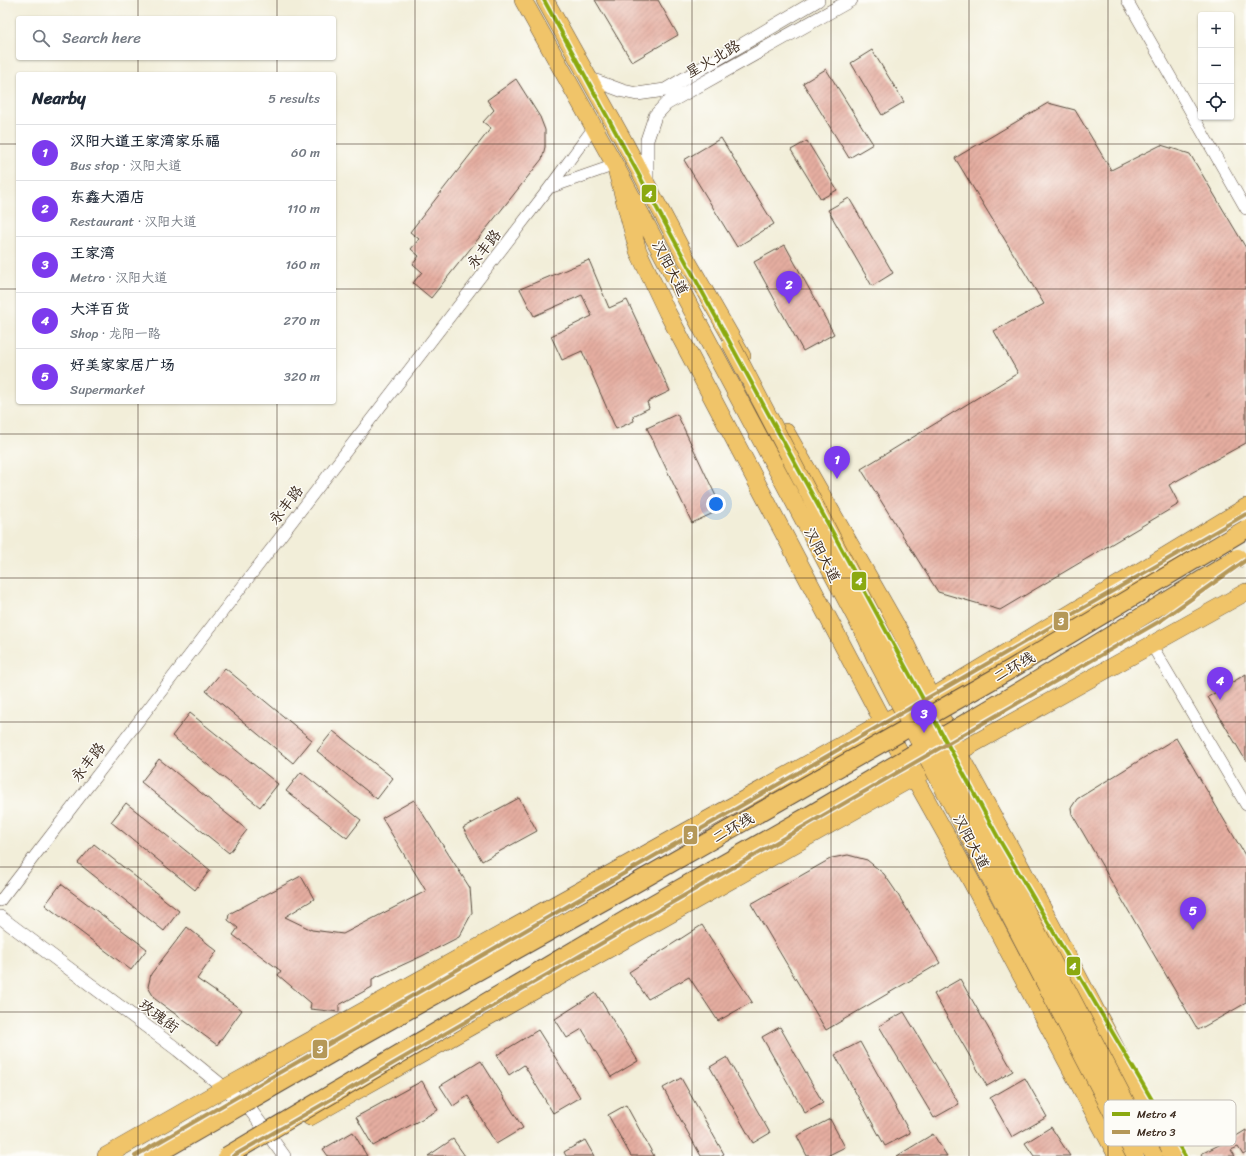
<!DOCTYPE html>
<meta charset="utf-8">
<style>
:root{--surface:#fff;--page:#f2f2f3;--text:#1f2937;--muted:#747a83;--line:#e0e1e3;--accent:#7c3aed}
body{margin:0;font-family:Sriracha,"LXGW WenKai TC",sans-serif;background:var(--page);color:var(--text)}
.controls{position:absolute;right:12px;top:12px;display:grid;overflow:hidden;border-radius:4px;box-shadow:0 1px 3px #0004}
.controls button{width:36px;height:36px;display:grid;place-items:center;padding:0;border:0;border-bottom:1px solid var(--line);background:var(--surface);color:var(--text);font:20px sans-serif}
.you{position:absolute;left:716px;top:504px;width:14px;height:14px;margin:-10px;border:3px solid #fff;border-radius:50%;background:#1a73e8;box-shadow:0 0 0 6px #1a73e833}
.badge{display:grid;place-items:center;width:26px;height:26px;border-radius:50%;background:var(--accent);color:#fff;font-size:13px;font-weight:700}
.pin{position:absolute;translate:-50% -33px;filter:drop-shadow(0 1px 2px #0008)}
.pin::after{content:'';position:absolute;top:21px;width:14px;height:12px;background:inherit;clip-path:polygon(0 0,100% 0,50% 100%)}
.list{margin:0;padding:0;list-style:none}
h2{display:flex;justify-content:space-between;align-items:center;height:52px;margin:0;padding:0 16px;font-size:17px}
h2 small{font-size:13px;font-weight:400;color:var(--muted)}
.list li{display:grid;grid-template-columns:26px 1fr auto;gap:12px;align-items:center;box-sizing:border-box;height:56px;padding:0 16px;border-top:1px solid var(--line)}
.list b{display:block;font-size:15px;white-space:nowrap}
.list p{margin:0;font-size:13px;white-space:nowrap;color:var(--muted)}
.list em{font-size:13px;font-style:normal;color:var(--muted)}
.icon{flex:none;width:22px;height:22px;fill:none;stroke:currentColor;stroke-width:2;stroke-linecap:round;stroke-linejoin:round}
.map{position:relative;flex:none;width:1246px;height:1156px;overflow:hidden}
.search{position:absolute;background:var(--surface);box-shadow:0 1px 3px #0004;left:16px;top:16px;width:320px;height:44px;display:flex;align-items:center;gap:10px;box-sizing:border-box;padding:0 14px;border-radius:4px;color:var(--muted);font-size:15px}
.panel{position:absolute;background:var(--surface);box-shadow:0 1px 3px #0004;left:16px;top:72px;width:320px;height:332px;border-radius:4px}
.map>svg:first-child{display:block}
.building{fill:url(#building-hatch)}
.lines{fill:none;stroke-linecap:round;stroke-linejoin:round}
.minor-casing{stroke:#56473a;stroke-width:12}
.tertiary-casing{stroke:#56473a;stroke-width:14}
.primary-casing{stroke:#56473a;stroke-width:18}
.minor{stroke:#fff;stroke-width:11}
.tertiary{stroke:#fff;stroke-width:13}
.primary{stroke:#f0c469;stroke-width:17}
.primary-bridge-casing{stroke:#56473a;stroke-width:18;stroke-linecap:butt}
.trunk-bridge-casing{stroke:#56473a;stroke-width:20;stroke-linecap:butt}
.primary-bridge{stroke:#f0c469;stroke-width:17}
.trunk-bridge{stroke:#f0c469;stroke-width:18}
.metro-1-casing{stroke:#fdfcf7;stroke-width:7}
.metro-2-casing{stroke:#fdfcf7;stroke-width:7}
.metro-1{stroke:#8ba910;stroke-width:4}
.metro-2{stroke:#b59858;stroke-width:4}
.grid{fill:none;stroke:#3b2a1e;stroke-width:1;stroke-opacity:0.55}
.labels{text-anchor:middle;stroke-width:3;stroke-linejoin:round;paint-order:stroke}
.street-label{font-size:15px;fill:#3b2a1e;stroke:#fdfcf7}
.key{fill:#fdfcf7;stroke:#c3bdb6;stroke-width:1}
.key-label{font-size:11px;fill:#3b2a1e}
.line-badge{stroke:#fdfcf7;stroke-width:1.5}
.badge-label{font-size:11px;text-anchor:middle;font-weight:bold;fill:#fff}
</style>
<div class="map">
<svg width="1246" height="1156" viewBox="0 0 1246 1156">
<defs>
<pattern id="building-hatch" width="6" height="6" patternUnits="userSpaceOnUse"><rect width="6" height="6" fill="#e5ada0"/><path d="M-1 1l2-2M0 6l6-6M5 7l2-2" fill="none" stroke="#bb8d82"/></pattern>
</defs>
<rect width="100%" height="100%" fill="#fdfcf7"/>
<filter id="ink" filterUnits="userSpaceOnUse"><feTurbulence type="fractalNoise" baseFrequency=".025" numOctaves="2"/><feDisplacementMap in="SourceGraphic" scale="8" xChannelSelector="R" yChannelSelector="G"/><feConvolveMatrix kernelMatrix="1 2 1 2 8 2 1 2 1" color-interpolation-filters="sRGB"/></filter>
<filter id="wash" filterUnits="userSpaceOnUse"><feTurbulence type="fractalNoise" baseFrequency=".012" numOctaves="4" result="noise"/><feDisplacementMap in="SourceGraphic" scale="16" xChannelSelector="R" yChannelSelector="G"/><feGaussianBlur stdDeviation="0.9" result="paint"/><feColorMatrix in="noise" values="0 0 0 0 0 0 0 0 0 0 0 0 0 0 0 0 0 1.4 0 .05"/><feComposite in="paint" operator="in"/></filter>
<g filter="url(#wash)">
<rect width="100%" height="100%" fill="#f2eed9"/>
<g id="blocks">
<path class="building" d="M595,0h63l20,35 -46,27z
M872,50l32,52 -22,13 -31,-52z
M826,69l47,75 -24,14 -46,-75z
M516,79l24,38 5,13v17l-3,12 -111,139 -18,-15 9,-11 -9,-8 6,-8 -8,-7 8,-10 -9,-7 81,-104 -8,-6 11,-12 -7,-10z
M1048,103l27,7 36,60 50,-25 29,9 56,94v195l-77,42 10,19 -179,106 -62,-18 -77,-123 157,-96 -24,-42 50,-27 -89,-146z
M721,138l53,86 -37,23 -53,-87z
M807,141l30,49 -16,9 -30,-49z
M849,198l44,75 -21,13 -44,-76z
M785,245l49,89 -31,17 -49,-89z
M589,260l20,48 18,-8 43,91 -23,11 2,6 -16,8 1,5 -18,8 -34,-78 -20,9 -11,-24 41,-20 -10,-21 -48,21 -14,-27z
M677,414l45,95 -30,14 -45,-95z
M225,668l87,72 -19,23 -87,-72z
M1246,674v87l-38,-64z
M190,713l88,71 -18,23 -88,-71z
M333,731l60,47 -16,21 -60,-48z
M1176,738l70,119v146l-48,27 -126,-216 -1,-6 6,-9z
M159,759l88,71 -18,23 -88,-71z
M301,772l60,48 -14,18 -61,-47z
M519,798l18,33 -55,30 -19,-33z
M414,800l56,88 2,25 -13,24 -37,19 -50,23v8l-33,18v7l-29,-3 1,-6 -33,-28 3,-4 -48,-36 5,-7 -10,-8 1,-6 72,-38 13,23 -29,18 27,13 31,4 83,-43 -44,-73z
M126,803l84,67 -15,20 -84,-68z
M94,844l85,67 -15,20 -86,-68z
M848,855l19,5 17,14 11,16 45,73 -114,67 -75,-126 81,-46z
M61,884l86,65 -16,21 -86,-65z
M702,925l50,77 -34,19 -29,-44 -41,22 -19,-27z
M187,927l30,24 -20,28 45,31 -25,35 -62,-46 -7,-12 3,-13z
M960,979l53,92 -26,15 -53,-92z
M596,993l42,68 -27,16 -29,-48 -15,9 -12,-19z
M904,1012l55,92 -25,14 -55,-92z
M780,1027l43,76 -18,10 -43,-76z
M538,1030l42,67 -27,16 -29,-48 -15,10 -12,-20z
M860,1042l50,91 -25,13 -50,-91z
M727,1057l43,76 -17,10 -43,-76z
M481,1061l42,67 -27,16 -28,-48 -15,10 -13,-20z
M681,1078l43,76 -4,2h-19l-38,-68z
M1025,1078l22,39 -35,20 -22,-39z
M422,1081l16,29 -65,36 -17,-29z
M626,1105l28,51h-23l-23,-41z
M830,1119l15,28 -18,9h-20l-10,-20z
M1051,1127l19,29h-36l-9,-13z
M1246,1130v23l-3,2 -5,-8 -7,3 4,6h-33l-1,-2 32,-16z
M353,1132l14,24h-39l-5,-7z
M933,1134l14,22h-50z
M453,1139l12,17h-37z
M585,1140l9,16h-28l-2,-4z"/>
</g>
</g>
<g filter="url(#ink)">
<use href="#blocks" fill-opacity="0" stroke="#56473a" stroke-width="1"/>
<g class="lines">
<defs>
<path id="minor" d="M1127,0l119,209
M549,188l66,-23
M1151,644l95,161
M0,901l549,-713 45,-61"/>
<path id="tertiary" d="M588,78l35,13 14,3 28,-4 153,-90
M647,184v-44l8,-24 11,-12 185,-104
M0,917l178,133 71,58 35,48"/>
<path id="primary" d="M523,0l92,165 98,185
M545,0l77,138 64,120
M615,165l23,86 29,61 216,410 70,125 164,309
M680,248l62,108
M786,432l114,200 58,120 63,115 151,289
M310,1117l604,-340 332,-185
M106,1156l119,-68 658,-366 48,-24 315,-191"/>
</defs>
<use href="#minor" class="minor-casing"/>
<use href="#tertiary" class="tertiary-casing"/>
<use href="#primary" class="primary-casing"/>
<use href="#minor" class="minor"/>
<use href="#tertiary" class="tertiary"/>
<use href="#primary" class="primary"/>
<defs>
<path id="primary-bridge" d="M731,344l423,812
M713,350l154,289 8,18 260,499"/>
<path id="trunk-bridge" d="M153,1156l210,-121 271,-151 372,-212 240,-143
M227,1156l419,-248 166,-94 208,-123 218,-133"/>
</defs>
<use href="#primary-bridge" class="primary-bridge-casing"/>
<use href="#trunk-bridge" class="trunk-bridge-casing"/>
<use href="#primary-bridge" class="primary-bridge"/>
<use href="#trunk-bridge" class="trunk-bridge"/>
<defs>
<path id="metro-1" d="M544,0l456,841 185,315"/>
<path id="metro-2" d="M135,1156l1111,-642
M233,1156l927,-535 86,-61"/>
</defs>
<use href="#metro-1" class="metro-1-casing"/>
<use href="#metro-2" class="metro-2-casing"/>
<use href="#metro-1" class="metro-1"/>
<use href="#metro-2" class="metro-2"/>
</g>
</g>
<path class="grid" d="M138,0v18M277,0v18M415,0v1156M554,0v1156M692,0v1156M831,0v1156M969,0v1156M1108,0v1156M138,58v16M277,58v16M0,144h18M334,144h912M0,289h18M334,289h912M138,402v754M277,402v754M0,434h1246M0,578h1246M0,722h1246M0,867h1246M0,1012h1246"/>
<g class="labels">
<g class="street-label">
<text transform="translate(713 59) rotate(-30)" y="5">星火北路</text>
<text transform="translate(484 249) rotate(-52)" y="5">永丰路</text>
<text transform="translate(670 268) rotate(62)" y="5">汉阳大道</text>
<text transform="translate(286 505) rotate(-52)" y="5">永丰路</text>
<text transform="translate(822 555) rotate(62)" y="5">汉阳大道</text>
<text transform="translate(1014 667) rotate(-30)" y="5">二环线</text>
<text transform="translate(88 762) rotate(-52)" y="5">永丰路</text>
<text transform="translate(733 828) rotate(-30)" y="5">二环线</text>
<text transform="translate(971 842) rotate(62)" y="5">汉阳大道</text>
<text transform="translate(159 1016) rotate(37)" y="5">玫瑰街</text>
</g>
</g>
<rect x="1104" y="1100" width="132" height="46" rx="6" class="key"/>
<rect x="1112" y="1112" width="18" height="4" fill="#8ba910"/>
<rect x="1112" y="1130" width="18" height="4" fill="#b59858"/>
<g class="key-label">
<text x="1137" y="1118">Metro 4</text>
<text x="1137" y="1136">Metro 3</text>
</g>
<g class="line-badge">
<rect x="641" y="184" width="16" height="19" rx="4" fill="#8ba910"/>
<rect x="851" y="571" width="16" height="20" rx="4" fill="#8ba910"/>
<rect x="1053" y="611" width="16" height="20" rx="4" fill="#b59858"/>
<rect x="683" y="825" width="15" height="20" rx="4" fill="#b59858"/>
<rect x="1066" y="956" width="15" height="20" rx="4" fill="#8ba910"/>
<rect x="312" y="1039" width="16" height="20" rx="4" fill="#b59858"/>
</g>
<g class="badge-label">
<text x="649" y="198">4</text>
<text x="859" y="585">4</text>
<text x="1061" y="625">3</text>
<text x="690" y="839">3</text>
<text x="1073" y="970">4</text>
<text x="320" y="1053">3</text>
</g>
</svg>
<div class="controls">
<button>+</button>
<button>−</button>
<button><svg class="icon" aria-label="locate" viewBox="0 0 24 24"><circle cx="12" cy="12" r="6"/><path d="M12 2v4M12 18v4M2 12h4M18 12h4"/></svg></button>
</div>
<div class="you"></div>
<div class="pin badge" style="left:837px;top:479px">1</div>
<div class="pin badge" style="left:789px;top:304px">2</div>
<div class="pin badge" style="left:924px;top:733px">3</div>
<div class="pin badge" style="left:1220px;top:700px">4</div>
<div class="pin badge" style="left:1193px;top:930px">5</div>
<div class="search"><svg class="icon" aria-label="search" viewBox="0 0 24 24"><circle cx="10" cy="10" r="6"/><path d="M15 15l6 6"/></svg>Search here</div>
<section class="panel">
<h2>Nearby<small>5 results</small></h2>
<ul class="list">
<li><span class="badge">1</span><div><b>汉阳大道王家湾家乐福</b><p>Bus stop · 汉阳大道</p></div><em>60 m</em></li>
<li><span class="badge">2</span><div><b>东鑫大酒店</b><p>Restaurant · 汉阳大道</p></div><em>110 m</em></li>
<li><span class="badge">3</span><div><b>王家湾</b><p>Metro · 汉阳大道</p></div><em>160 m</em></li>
<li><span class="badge">4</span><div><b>大洋百货</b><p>Shop · 龙阳一路</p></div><em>270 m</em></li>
<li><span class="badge">5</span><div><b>好美家家居广场</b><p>Supermarket</p></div><em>320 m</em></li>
</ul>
</section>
</div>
